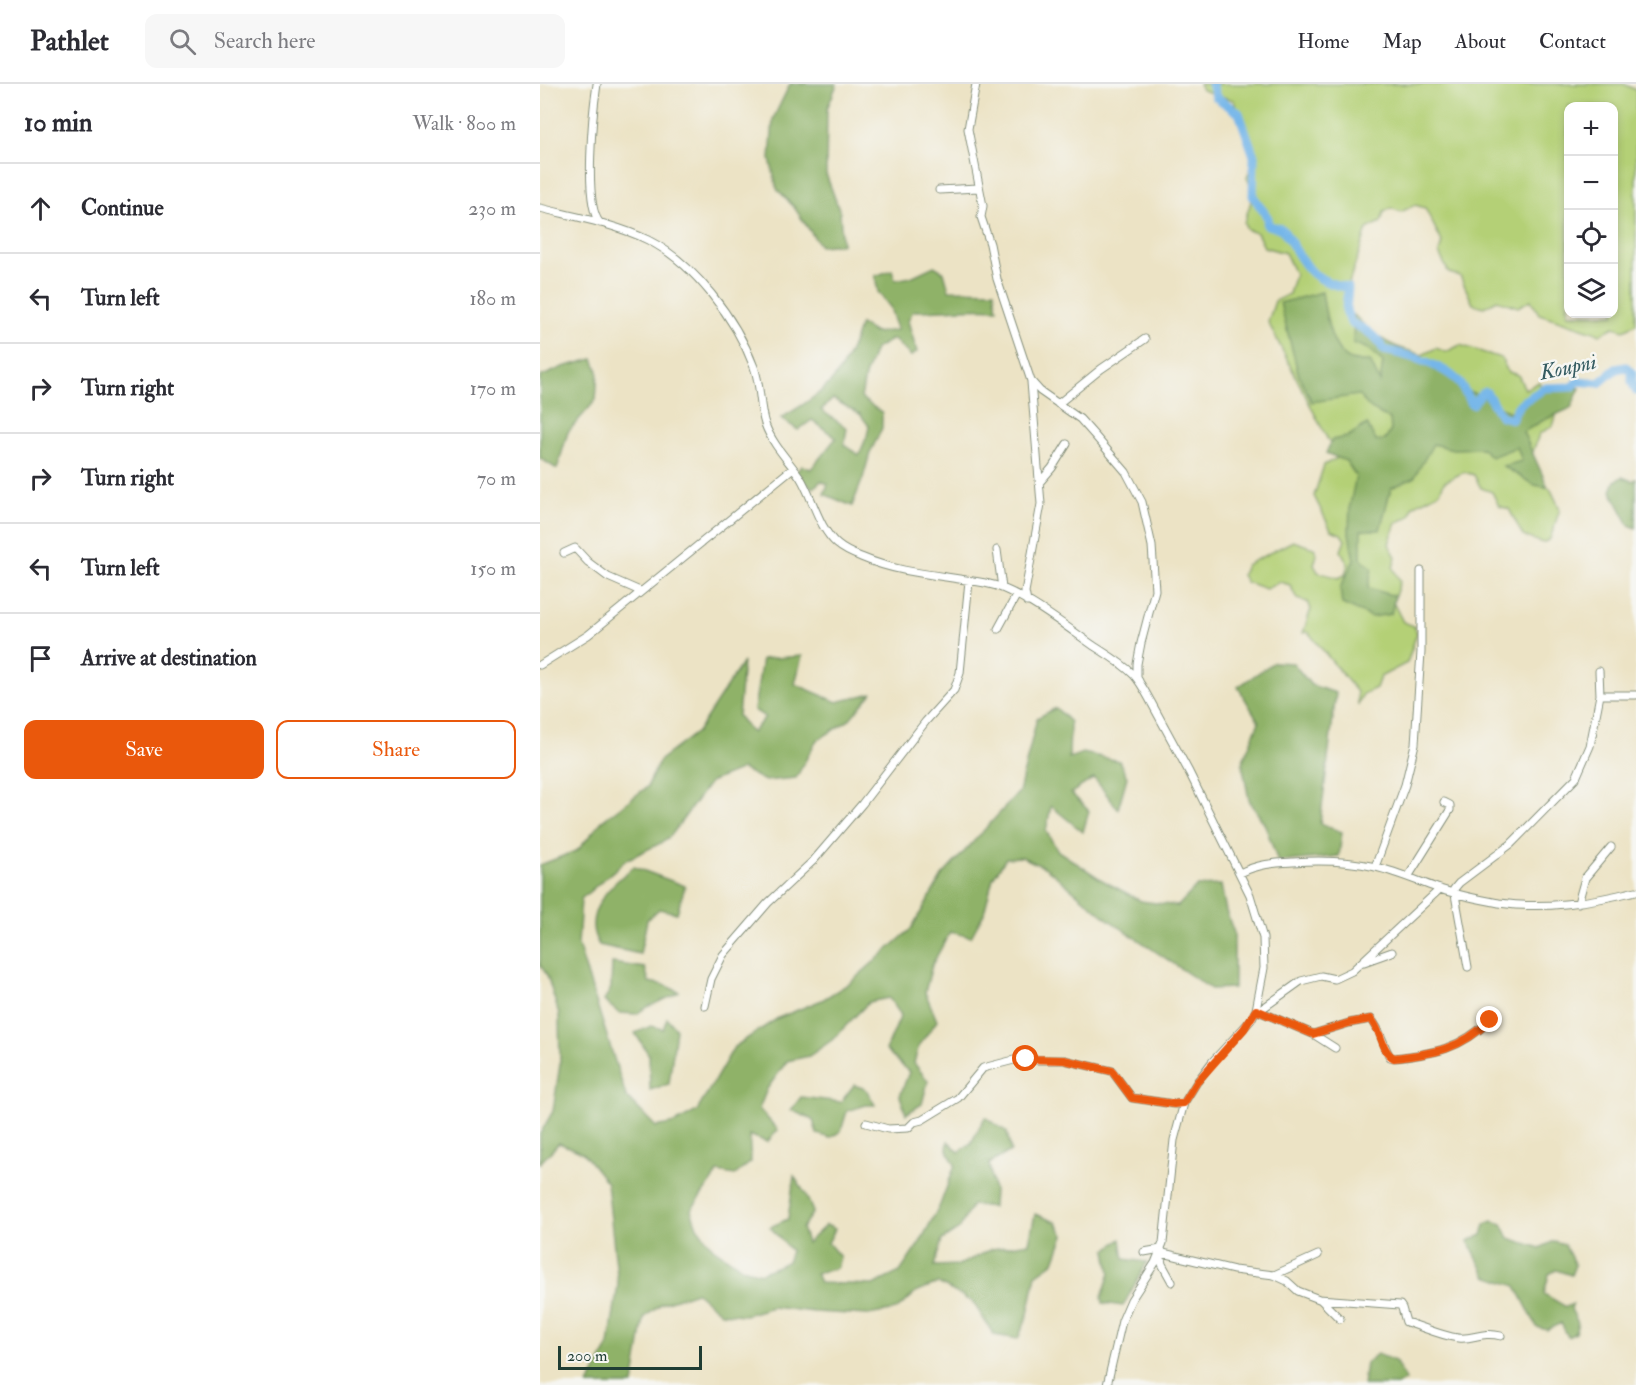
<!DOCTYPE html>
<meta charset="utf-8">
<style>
:root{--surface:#fff;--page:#f7f7f7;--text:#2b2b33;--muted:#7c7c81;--line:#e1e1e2;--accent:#ea580c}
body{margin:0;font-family:"IM FELL Double Pica",serif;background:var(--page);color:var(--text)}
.controls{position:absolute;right:18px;top:18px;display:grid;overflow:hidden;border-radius:12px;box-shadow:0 3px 9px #0003}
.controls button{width:54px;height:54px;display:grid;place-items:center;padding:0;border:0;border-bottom:2px solid var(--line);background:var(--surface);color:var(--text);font:30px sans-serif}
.scale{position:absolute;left:18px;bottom:15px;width:144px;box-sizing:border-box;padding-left:6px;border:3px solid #1f3d34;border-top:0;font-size:16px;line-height:21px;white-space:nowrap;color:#1f3d34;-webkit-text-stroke:4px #f6f6f2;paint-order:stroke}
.stop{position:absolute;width:18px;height:18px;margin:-14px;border:4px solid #ea580c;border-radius:50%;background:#fff}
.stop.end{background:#ea580c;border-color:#fff;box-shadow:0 2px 6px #0008}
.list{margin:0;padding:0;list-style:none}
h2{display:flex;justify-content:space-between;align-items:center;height:78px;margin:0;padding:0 24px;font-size:26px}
h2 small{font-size:20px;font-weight:400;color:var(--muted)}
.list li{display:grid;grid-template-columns:39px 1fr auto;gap:18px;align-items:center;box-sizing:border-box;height:90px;padding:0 24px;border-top:2px solid var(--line)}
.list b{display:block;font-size:22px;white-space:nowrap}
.list em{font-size:20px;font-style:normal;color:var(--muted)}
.actions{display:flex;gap:12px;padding:18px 24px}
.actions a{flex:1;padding:14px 0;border:2px solid var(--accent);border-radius:12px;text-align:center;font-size:21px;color:var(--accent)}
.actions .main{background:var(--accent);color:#fff}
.icon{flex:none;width:33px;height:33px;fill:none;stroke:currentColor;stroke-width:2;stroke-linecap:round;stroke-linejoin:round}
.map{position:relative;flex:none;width:1096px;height:1301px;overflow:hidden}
header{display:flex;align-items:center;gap:36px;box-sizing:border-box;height:84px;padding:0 30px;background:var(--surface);border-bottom:2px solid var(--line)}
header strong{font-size:28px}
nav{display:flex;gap:33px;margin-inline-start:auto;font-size:21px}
.search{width:420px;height:54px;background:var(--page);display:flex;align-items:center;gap:15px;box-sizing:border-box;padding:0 21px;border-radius:12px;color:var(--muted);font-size:22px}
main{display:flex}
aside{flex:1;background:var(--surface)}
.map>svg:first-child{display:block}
.green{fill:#b4d076;stroke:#6a8655;stroke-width:1.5;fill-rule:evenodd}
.forest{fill:#8fb267;stroke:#57784e;stroke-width:1.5;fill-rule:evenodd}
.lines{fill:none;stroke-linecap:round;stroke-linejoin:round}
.river{stroke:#75b6e9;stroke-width:9}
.minor-casing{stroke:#86907c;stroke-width:9}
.minor{stroke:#fff;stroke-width:7}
.route{stroke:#ea580c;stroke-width:8}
.labels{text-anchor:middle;stroke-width:5;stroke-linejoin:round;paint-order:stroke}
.water-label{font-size:21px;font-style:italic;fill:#345b61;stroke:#f6f6f2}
</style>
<header>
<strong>Pathlet</strong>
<div class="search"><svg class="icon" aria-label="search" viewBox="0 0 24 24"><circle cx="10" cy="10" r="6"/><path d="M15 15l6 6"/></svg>Search here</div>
<nav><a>Home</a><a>Map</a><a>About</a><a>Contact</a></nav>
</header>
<main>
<aside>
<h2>10 min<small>Walk · 800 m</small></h2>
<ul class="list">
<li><svg class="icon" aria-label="ahead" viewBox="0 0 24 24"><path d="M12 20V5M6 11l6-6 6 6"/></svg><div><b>Continue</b></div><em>230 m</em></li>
<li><svg class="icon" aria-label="left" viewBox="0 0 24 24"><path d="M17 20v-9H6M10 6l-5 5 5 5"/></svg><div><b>Turn left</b></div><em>180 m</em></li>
<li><svg class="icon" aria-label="right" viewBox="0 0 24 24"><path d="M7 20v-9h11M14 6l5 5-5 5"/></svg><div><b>Turn right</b></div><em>170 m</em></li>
<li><svg class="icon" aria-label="right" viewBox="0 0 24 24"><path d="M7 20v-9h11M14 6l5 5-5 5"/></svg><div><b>Turn right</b></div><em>70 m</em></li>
<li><svg class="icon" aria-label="left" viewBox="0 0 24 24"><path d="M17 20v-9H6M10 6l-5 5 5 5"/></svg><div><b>Turn left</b></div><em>150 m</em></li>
<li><svg class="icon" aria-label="arrive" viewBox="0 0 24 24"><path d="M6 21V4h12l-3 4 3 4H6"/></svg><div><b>Arrive at destination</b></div></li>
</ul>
<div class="actions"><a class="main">Save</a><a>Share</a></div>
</aside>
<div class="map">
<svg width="1096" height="1301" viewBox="0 0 1096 1301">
<rect width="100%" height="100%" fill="#f6f6f2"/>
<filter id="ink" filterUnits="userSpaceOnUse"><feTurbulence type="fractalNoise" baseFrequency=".0167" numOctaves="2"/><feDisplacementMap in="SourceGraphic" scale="12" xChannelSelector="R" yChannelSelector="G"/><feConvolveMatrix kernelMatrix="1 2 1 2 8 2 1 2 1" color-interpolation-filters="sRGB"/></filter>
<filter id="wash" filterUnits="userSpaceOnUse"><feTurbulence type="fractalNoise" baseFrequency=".008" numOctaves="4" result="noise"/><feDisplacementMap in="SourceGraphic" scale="24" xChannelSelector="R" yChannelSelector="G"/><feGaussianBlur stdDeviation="1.35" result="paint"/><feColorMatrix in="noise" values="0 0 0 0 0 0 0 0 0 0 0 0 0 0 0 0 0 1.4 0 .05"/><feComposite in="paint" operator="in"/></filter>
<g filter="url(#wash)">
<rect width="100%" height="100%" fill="#ece3c5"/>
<path class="green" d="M659,0h425l12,6v234l-12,6 -10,-3 -14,7 -61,-20 -8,-14 -13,7 -21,-7 -13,7 -11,-3 -13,-28 -11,-3 -10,-20 3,-11 -17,-34 -10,-3 -14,7 -10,-4 -7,4 -3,10 -14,7 -24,72 18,34 61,20 14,-7 10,4 14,-7 41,13 7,14 10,3 7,14 14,-7 17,34 -3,10 -14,8 -10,30 10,21 11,3 10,21 -10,30 -7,4 -20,-7 -14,-27 -10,-3 -7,-14 -11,-4 -7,-13 -10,-3 -20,10 -4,10 -27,14 -3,10 -14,7 -7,21 7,13 -3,11 7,13 -7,21 10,20 11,4 3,7 -10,30 -27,14 -4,11 -13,6 -5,11 -1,-13 -49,-60 -5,1 8,-24 -4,-7 -10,-3 -7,-14 -10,-3 -14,7 -20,-7 -4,-7 4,-10 47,-24 21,7 3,6 -3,11 4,7 20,6 7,-3 3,-11 -7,-13 4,-11 -4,-6 -10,-4 -17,-34 10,-31 13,-7 -69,-136 7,-21 14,-7 6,-20 -10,-21 -21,-6 -7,-14 -10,-3 -3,-7 10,-31 -7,-14 7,-20 -7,-14 3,-10 -17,-34 -31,-10zM1028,22h46v208h-46z"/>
<path class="forest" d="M250,0h47l-10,25 -1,65 14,38 2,32 -22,2 -26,-39 -17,-18 -7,-30 3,-40z
M394,182l10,6 5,18 45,1 3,18c-28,-2 -55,2 -84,2l-5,10 9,31 -6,4 -18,-17 -18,10 -10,27 -4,22 21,15v15l-12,25 -7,25 -11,28 -28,-12 4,-10 -7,-3 -8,7 -19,-14 8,-8 9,3 25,-31 -24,-18 -14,10 -17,-12c46,-26 63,-42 79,-94l15,9 22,-3 -7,-23 -12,-15 -3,-16 17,-6 3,10 16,-3zM293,315l27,15 9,12 -2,10 -8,19 -15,-10 3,-17 -26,-18z
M782,208c3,19 8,60 29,68 5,2 13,1 19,1l10,21 3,-20 -15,-13 -15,-6 1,-28 19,19 71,39 20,17 18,6 27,16 38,-24h33l-9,20 -29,13 -19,11 25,55 -14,-2 -31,-19 19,-5 -5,-14 -26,10 -9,-9 -29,1 -20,-5 -19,34 -23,10 -11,42h-19v28l11,10 -4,20 27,8 -4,18 -20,3 -29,-13 -2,-16 14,-28 -5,-27 1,-28 6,-29 -10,-15 -20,-8 6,-13 15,-3 20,-13 9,17 9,-1 6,-10 -1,-11 -19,-10 -13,-14 -46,7 -13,-26 -19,-73z
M53,275l5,12 -2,29 -28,32 -11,37 -17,-11v-81l23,-10z
M1082,393l10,4 4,-2v49l-7,-3 -18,-34 4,-10z
M262,572l-7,28 42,18 35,-9 -24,28 -32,20 -20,37 -31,3 -23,-12 -32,13 -37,51 -8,8 -39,19 -45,39 -3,46 48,151 30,31 19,-4 22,-12 37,-64 44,-29 44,-18 28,-17 61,-54 31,-53 77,-84 18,-74 19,-10 14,14 -1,36 14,-5 36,8 8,16 -9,32 -24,-31 -23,15 18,18 -6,21 -32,-26 -5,25 12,20 44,29 39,21 37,5 19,-20 24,-1 5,26 8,22v55l-23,1 -102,-69 -63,-52 -24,-11 -16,1 -13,20 -9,35 -13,24 -21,-5 -18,33 -7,27 12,29 -18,24 -5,18 14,18 -6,23 -16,10 -6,-18 9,-24 -23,-22 15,-35 -12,-17 -20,4 -37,38 -23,16 -22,5 -20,28 -8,20 19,21 -11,12 -18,-7 2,27 -16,13 -17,-3 -27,38 6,17 16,21 29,20 19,5 26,-11 4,-11 -21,-24 18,-8 6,-43 12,19 7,17 -11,16 5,15 19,-18 9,4 -7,14 12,14 -3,11 -21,5 4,10 53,2 27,-13 19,-28 21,-39 15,-40 -8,-15 1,-9 11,11 12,-9 14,-26 22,15 4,19 -22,13 5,26 -1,17 -21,-2 -13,24 -17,11 -8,26 25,-1 33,-16 37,-6 6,-29 21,8 8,13 -10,27 -18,13 -8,39 -10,25 -24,-4 -21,-33 -35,-19 -20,8 -22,19 -28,5 -54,-3 -42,-5 -27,8 -24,-2 -25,-21 -35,12 -17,14 -11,67h-45l21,-40 9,-61 -11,-101 -24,-30 -24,-10 -19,20v-29l13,-23 7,-47 -1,-50 -12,-39 -7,-10v-100l38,-15 24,-29 45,-34 13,-27 37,-28 46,-70 -5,54 14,17 13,-16 -11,-7 8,-51z
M734,578l19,1 18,22 25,8 -16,131 22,8 -3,24 -61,6 -13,-37 -16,-25 -7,-37 17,-41 -21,-35z
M94,783l51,19 -8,27 -18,-4 -12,11 -7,34 -41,-9c-19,-30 11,-61 35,-78z
M72,879l33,5 4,14 15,3 15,7c-14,10 -30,11 -42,22l-18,-1 -15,-12 7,-13z
M127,934l9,11 -7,55 -19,6 -1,-35 -14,-22 16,-7 12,3z
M314,1001l12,4 9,16h-9l-19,6 -6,20 -11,7 -13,-4 -4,-14 -22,-10 10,-13 40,5z
M952,1137l10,3 7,14 31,10 14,-7 10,3 11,21 -4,10 -15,-5 -7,4 -5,20 22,13 7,-3 -2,5 7,14 -3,10 -7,4 -7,-14 -14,7 -10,-3 -21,-41 -30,-10 -18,-35 14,-6 3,-11z
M581,1155l3,20 23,3 -24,44 -20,-3 -1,-6 8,-24 -4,-23z
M837,1270l18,7 11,19 -9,5h-34l3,-22z"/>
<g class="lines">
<path class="river" d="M672,0l4,13 23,16 15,43 -1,40 15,22 -1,7 15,4c23,32 22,50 66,59l-2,22 5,13c15,6 25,13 33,27 24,5 54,13 72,29 7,6 10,18 16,25l9,-10 5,-2 15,24 11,3c8,-23 16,-17 32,-31l28,-1 6,-6 21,2 17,-14 10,-2 6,5v10l4,9"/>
</g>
</g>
<g filter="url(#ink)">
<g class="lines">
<defs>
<path id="minor" d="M57,0c-4,26 -14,121 3,139
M436,0l-8,45 15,77 -2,11 9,27 7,35 34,102 9,10 40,28 16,18 30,35 16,30 10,44 3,44 -14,53 -4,21v14l2,3
M399,106l39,-2
M0,124c36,9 75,16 108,32 46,23 88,79 106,127 7,18 5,39 11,57 7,20 23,36 35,53 13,21 18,50 37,67 7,6 16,10 24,13 40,17 81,18 124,26 34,6 80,43 109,63 14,9 28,17 40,29 7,8 12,18 17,27l38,70 61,123 13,43 1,30 -8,42 -5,10 -39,42 -15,20 -13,21 -10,37 -11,103 -8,20 -24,37 -9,21 -15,64
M518,320l43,-35 44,-30
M499,399l13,-15 15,-24
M457,466l5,38
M24,469l11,-5 13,14 20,15 32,14
M487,518l-2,-10 16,-88 -10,-122
M458,545l18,-33
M0,581l48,-30 205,-167
M1060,611h36
M835,783l30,-82 10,-41 6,-92v-81
M700,789c18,-9 34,-10 53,-11 27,-2 56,-1 83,5 21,5 41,14 61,21 19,7 42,11 62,15 46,7 92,-1 137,-12
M868,793l42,-67v-5l-6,-3
M1038,819l7,-25 26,-31
M824,878l28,-10
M928,883l-14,-78 5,-6 52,-39 65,-66 14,-32 10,-51 -1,-24
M165,922l6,-27 12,-24 45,-52 46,-43 48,-56 64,-83 28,-31 6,-17 9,-92
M716,926l57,24 22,14
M719,927l42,-30 20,-5 14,3 17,-8 88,-82
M773,950l36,-11 22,-4c10,11 12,26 19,38l4,1c39,-4 67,-9 96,-38
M326,1039l22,6 20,-1 6,-6 8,-2 36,-22 25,-30 31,-8h50l48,11 20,27 42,6 10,-1
M604,1168l17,-3 2,4 71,17 40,5 13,6 11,10 21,8 81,6 2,3 4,14c17,5 35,14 52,16 16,2 23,-7 43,-2
M620,1169l2,11 10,18
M734,1191l44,-20
M781,1216l19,19"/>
</defs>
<use href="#minor" class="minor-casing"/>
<use href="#minor" class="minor"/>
</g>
</g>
<g class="lines" filter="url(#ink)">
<path class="route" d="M486,975l38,1 48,11 20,27 42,6 10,-1 13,-21 47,-53 12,-19 57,24 36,-11 22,-4c10,10 11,34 23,39 39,-4 68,-9 96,-38"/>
</g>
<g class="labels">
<g class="water-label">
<text transform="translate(1028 283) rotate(-12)" y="7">Koupni</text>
</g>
</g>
</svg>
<div class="controls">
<button>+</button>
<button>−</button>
<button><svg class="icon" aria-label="locate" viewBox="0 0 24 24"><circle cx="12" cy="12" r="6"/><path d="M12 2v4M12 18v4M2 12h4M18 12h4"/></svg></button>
<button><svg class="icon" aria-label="layers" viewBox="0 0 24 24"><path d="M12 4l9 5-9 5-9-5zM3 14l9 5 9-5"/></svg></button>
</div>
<div class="scale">200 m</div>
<div class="stop" style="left:486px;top:975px"></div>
<div class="stop end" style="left:950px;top:936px"></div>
</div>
</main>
